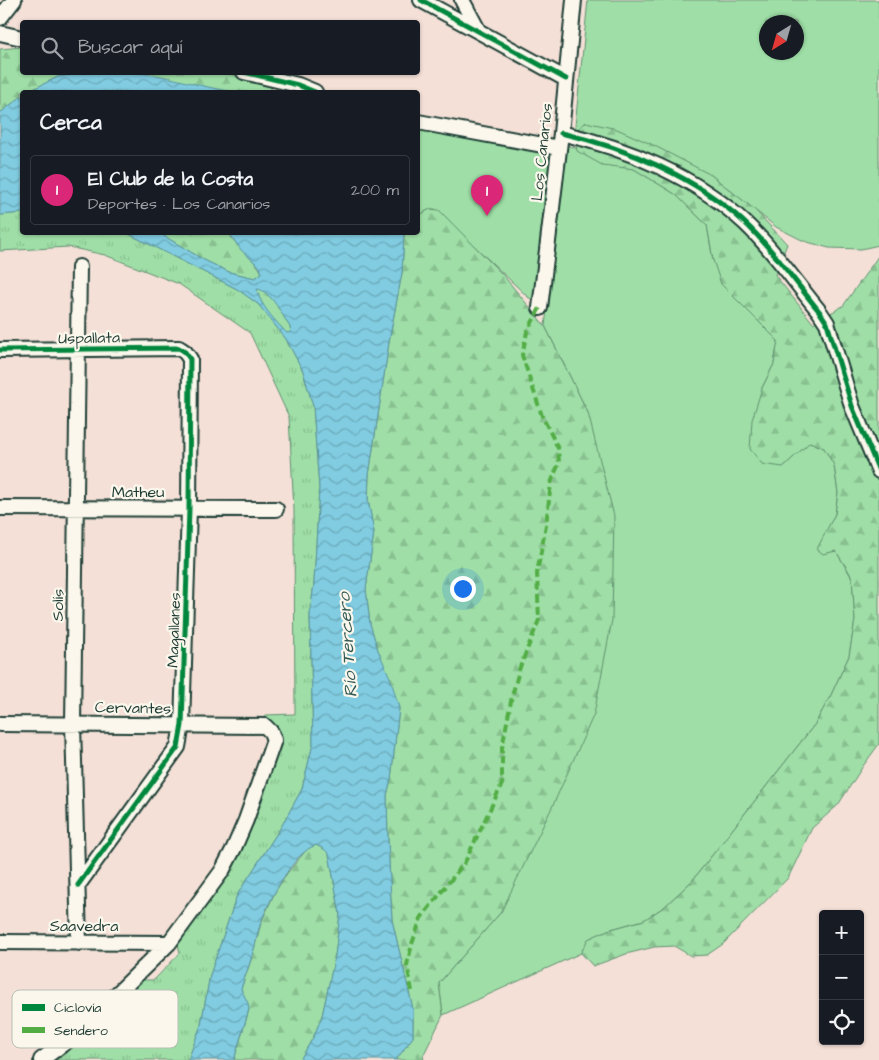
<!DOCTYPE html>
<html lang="es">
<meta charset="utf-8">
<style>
:root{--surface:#171b24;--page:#20242c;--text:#f1f3f6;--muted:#9ea1a6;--line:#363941;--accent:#db2777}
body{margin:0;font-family:"Architects Daughter",sans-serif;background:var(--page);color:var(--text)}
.controls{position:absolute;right:15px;bottom:15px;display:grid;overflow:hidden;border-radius:5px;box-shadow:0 1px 4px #0004}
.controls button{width:45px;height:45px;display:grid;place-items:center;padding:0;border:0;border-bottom:1px solid var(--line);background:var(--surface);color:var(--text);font:25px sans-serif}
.compass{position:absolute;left:759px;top:15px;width:45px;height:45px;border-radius:50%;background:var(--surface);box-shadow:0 1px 4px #0004;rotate:217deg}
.you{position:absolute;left:462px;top:588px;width:18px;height:18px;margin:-12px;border:4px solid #fff;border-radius:50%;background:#1a73e8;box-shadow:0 0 0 8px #1a73e833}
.badge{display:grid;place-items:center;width:32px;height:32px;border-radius:50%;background:var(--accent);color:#fff;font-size:16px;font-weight:700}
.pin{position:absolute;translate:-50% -41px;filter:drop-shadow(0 1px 2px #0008)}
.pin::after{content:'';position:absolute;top:26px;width:18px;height:15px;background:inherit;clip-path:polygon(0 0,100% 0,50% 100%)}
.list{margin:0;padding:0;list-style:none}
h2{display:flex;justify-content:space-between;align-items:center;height:65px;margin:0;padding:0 20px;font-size:21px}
h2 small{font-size:16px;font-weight:400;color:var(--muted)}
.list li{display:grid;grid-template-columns:32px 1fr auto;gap:15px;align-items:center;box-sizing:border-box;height:70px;margin:0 10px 10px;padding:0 10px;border:1px solid var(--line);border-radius:5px}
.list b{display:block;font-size:19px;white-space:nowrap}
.list p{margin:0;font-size:16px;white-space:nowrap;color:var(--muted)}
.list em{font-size:16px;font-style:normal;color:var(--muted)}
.icon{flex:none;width:28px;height:28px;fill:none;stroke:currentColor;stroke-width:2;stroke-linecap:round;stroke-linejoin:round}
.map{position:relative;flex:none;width:879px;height:1060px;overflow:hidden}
.search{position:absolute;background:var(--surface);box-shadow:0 1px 4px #0004;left:20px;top:20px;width:400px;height:55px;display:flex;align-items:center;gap:12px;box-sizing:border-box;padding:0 18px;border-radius:5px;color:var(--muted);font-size:19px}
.panel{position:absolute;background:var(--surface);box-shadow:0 1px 4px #0004;left:20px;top:90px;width:400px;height:145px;border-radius:5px}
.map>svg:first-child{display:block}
.grass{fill:#9fdfa7;stroke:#5f8e6e;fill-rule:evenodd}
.forest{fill:url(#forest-firs);stroke:#5f8e6e}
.park{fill:url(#park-tufts);stroke:#5f8e6e}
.water{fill:url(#water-waves);stroke:#5a939c;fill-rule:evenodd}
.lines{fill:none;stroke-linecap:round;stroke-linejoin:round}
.street-casing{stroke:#1f3d34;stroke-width:18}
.street{stroke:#fbf7ec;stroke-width:14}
.quiet{stroke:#52ad45;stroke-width:4;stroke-dasharray:8 4;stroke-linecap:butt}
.cycleway-casing{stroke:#fbf7ec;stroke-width:8}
.cycleway{stroke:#00873e;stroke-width:5}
.labels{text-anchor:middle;stroke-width:4.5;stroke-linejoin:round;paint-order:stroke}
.street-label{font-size:16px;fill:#1f3d34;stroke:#fbf7ec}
.water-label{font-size:18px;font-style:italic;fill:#335a57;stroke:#fbf7ec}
.key{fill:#fbf7ec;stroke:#b9bfb5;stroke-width:1}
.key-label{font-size:14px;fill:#1f3d34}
</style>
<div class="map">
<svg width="879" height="1060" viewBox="0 0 879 1060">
<defs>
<pattern id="forest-firs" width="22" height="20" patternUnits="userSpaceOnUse" patternTransform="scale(1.25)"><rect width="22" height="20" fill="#9fdfa7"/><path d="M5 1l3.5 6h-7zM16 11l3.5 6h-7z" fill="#88c090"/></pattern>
<pattern id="park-tufts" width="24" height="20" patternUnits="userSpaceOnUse" patternTransform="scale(1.25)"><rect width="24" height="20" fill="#9fdfa7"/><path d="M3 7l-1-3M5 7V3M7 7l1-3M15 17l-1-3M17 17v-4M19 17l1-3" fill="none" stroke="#88c090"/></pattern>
<pattern id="water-waves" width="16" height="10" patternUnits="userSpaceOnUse" patternTransform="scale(1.25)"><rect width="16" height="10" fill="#81cce1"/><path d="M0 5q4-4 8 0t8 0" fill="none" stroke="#69a7b7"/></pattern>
</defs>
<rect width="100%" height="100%" fill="#f4e0d7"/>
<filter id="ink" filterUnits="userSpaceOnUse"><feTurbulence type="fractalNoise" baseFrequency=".02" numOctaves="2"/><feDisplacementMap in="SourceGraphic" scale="10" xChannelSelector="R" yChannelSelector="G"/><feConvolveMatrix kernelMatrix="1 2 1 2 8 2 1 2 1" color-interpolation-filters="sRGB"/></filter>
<g filter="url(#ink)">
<path class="grass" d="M588,0h291v245l-18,4 -32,-1 -25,-7 -28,-14 -65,-52 -137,-39zM766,22h30v30h-30z
M418,129l124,24 4,1 5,6 -15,139 -7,-1 -94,-89h-5l-12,7z
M567,145l67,24 41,25 32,31 6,35 65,81 -4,23 -12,24 21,79 27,-25 14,6 10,17 4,28 -3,21 -17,35 18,2 16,27 3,42 -6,36 -18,39 -16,29 -123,157 -28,26 -20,13 -36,10 -19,9 -8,14 -138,62 -4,-32 62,-71 87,-499 -43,-87z"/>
<path class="forest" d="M22,47v25l61,1 -25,4 -31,15h-5v4l-22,17v-64z
M134,73c46,0 95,-7 137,14l1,5c-18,0 -36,1 -54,-2 -28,-5 -55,-14 -84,-17z
M586,122l31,7 34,15 60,31 44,35 32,34 -12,31 38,48 30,-17 36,-51v489l-16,22 -25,39 -26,23 -24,50 -65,66 -16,11 -16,1 -17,-10 -20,1 -28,7 -33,12 -12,-13 7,-14 20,-9 36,-10 20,-13 28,-26 123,-157 16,-29 18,-39 6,-36 -3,-43 -16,-26 -13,3 -6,-5 18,-35 3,-21 -4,-28 -10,-17 -14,-6 -27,25 -21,-3 -12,-15 2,-29 10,-32 12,-24 4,-23 -57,-57 -8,-24 -6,-35 -32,-31 -41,-25 -32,-4 -25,-14 -3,-18z
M430,209l9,1 64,65 42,51 43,87 26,103 -2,104 -18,94 -40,89 -53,109 -62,71 4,32 -20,41 1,4h-28l17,-23v-28l-21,-89 -4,-79 -1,-46 4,-16 8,-71 -21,-58 -8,-26 -4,-35 8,-57 -6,-32 1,-25 21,-139 12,-63 2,-40 14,-1v-16z
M159,233h70c9,17 26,25 33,40l-7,5 -26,-6 -25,-12z
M257,288c16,4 25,27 33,39l1,5 -4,1c-11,-10 -29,-29 -30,-45z
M316,845l8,4 5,5 11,60 -5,42 -13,60 -8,20 -14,24h-66l15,-50 -8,-21 11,-32 9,-34 14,-31 13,-20 20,-24z"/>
<path class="park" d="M22,213v19l105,1 110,56 21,15 28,35 17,32 10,35 6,82 -5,95 -4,32 3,129 -11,45 -21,38 -44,68 -27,80 -9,50 -13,35h-132c33,-22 60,-51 86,-80h12l26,-27 -2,-9 52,-72 7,-13 16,-36 28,-81c1,-12 -5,-19 -16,-23l1,-4 29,-1 -1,-204 -5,-93 -39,-84 -71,-49 -74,-29 -37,-8 -68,4v-36z"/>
<path class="water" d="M83,73c26,-1 52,-2 78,3 25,5 50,13 75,16h-209l31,-15z
M22,96v117l-22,2v-102z
M127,233h32l45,27 25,12 26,6 7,-5 -3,-7 -18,-16 -12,-17h175l-2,40 -12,63 -21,139 -1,25 6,32 -8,57 4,35 8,26 13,30 8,28 -8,71 -4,16 1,46 4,79 21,89v28l-17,23h-96l14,-24 8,-20 13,-60 5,-42 -11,-60 -5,-5 -8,-4c-23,8 -46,54 -55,77 -4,11 -5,23 -9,34 -3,11 -8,22 -11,33l7,14 1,6 -15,51h-46l13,-35 9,-50 27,-80 44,-68 21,-38 11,-45 -3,-129 4,-32 5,-95 -6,-82 -10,-35 -17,-32 -28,-35 -21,-15zM257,289c13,1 26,27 33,38l1,5 -4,1c-11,-11 -28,-29 -30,-44z"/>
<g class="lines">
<defs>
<path id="street" d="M421,0l145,79
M462,0l16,30
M0,18l14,-18
M0,33l22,5
M244,72l54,13 17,7
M418,122l141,26
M561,133c66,15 135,44 184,90 27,25 51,60 74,88l8,12 25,83 27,65
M79,267l-6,457 6,219
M540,308l21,-175 13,-133
M0,350l179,-2 6,4 5,7 -1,150 -7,216 -4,22 -100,138
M0,508l276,1
M0,724l265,2 6,6 3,8 -28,80 -12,28 -12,23 -53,72 -94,92 -34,25
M0,942l169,1"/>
</defs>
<use href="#street" class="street-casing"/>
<use href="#street" class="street"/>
<path class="quiet" d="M412,991l-5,-26 5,-21 9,-26 44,-56 37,-78v-36l10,-52 8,-29 19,-47 -2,-47 9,-48 5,-42 8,-20 -1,-15 -16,-32 -20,-61 5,-23 13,-24"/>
<defs>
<path id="cycleway" d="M421,0l145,79
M244,72l54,13 17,7
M561,133c66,15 135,44 184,90 27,25 51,60 74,88l8,12 25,83 27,65
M0,350l179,-2 6,4 5,7 -1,150 -7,216 -4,22 -100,138"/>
</defs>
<use href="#cycleway" class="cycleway-casing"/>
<use href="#cycleway" class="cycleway"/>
</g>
</g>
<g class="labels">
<g class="street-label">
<text transform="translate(541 152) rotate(-84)" y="6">Los Canarios</text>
<text transform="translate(89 337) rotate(-1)" y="6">Uspallata</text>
<text x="138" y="497">Matheu</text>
<text transform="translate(57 605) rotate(-89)" y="6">Solís</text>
<text transform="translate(173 630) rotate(-88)" y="6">Magallanes</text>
<text transform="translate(133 707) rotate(1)" y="6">Cervantes</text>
<text x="84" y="931">Saavedra</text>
</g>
<g class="water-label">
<text transform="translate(347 645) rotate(-94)" y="6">Río Tercero</text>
</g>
</g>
<rect x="12" y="990" width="166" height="58" rx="8" class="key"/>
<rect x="22" y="1004" width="23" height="7" fill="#00873e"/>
<rect x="22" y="1027" width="23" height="6" fill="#52ad45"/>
<g class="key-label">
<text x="54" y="1012">Ciclovía</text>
<text x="54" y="1035">Sendero</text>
</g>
</svg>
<div class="controls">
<button>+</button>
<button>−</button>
<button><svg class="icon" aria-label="locate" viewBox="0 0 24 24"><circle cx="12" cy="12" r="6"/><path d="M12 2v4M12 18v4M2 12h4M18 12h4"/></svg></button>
</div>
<svg class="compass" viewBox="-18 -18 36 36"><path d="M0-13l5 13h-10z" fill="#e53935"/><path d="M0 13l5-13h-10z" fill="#9ea1a6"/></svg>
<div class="you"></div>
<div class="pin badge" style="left:487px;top:216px">1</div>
<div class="search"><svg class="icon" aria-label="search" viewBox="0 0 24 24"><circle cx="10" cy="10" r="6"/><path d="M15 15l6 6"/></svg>Buscar aquí</div>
<section class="panel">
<h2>Cerca<small></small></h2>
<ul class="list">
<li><span class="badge">1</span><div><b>El Club de la Costa</b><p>Deportes · Los Canarios</p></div><em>200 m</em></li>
</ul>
</section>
</div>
